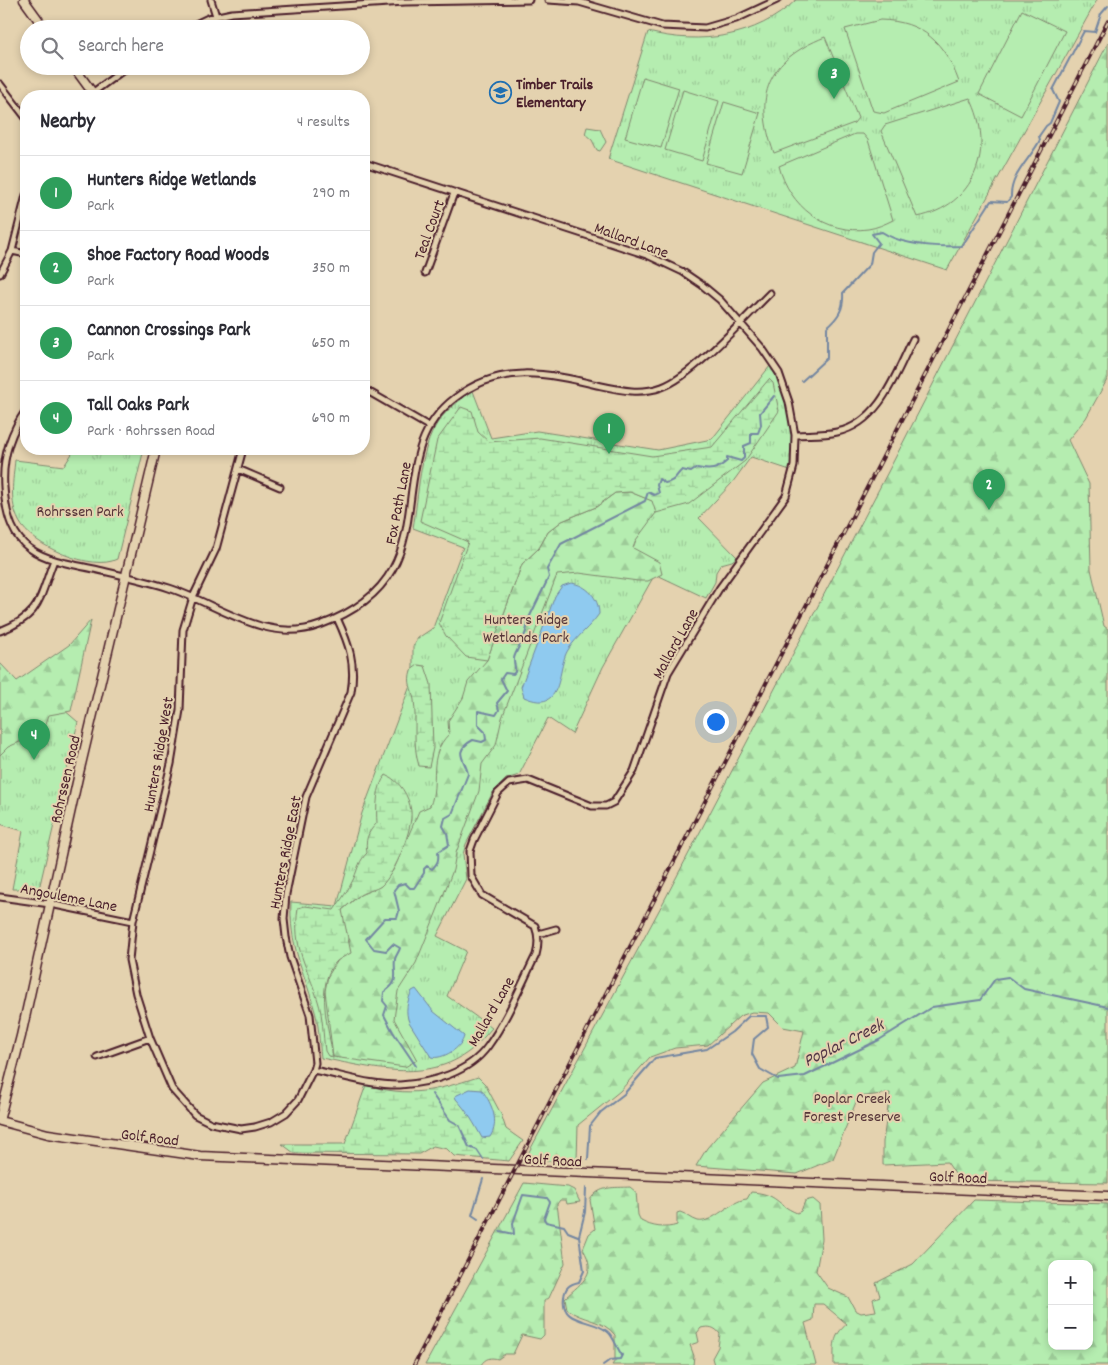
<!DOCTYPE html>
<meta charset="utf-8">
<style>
:root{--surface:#fff;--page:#f2f2f3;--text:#2b2b33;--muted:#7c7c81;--line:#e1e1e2;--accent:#7c3aed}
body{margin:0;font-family:Dekko,sans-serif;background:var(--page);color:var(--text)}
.controls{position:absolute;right:15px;bottom:15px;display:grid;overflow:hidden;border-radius:10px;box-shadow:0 2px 8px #0003}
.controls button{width:45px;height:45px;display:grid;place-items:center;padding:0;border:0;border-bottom:1px solid var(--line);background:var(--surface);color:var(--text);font:25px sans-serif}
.you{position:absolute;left:715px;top:721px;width:18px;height:18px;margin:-12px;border:4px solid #fff;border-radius:50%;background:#1a73e8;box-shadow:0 0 0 8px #1a73e833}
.badge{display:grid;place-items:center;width:32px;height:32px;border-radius:50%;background:var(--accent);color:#fff;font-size:16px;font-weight:700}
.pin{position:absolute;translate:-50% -41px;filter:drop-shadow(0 1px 2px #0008)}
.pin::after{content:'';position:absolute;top:26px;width:18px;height:15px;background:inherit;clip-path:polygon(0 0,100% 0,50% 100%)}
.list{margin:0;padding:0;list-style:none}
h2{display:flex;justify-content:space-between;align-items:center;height:65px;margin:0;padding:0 20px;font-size:21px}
h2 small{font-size:16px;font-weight:400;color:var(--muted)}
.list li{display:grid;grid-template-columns:32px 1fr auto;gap:15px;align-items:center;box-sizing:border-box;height:75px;padding:0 20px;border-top:1px solid var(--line)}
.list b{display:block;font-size:19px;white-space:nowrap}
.list p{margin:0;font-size:16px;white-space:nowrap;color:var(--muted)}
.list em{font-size:16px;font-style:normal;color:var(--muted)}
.icon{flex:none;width:28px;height:28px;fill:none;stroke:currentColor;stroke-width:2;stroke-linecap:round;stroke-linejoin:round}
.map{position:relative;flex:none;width:1108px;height:1365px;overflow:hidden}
.search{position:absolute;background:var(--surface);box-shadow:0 2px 8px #0003;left:20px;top:20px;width:350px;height:55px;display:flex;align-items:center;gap:12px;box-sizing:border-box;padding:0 18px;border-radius:28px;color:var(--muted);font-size:19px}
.panel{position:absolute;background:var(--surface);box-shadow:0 2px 8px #0003;left:20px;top:90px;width:350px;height:365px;border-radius:20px}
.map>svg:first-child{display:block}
.grass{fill:url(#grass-tufts);stroke:#80866e}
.forest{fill:url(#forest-firs);stroke:#80866e;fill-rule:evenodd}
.wetland{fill:url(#wetland-marsh);stroke:#80866e}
.pitch{fill:#b5edb0;stroke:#80866e}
.water{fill:#8fcaef;stroke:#7386a1}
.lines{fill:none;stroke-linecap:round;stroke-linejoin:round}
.stream{stroke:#7386a1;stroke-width:2}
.street-casing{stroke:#4a1f2b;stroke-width:9}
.secondary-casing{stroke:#4a1f2b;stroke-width:11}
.street{stroke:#e4d2af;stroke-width:5}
.secondary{stroke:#e4d2af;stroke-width:8}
.rail-casing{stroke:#4a1f2b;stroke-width:4}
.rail{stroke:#e4d2af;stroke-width:2;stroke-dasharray:5.5;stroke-linecap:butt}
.labels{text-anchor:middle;stroke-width:4;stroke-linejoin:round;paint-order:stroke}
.poi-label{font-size:16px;font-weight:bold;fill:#4a1f2b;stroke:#e4d2af;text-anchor:start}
.street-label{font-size:16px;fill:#4a1f2b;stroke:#e4d2af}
.park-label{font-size:16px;fill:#553438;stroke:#e4d2af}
.water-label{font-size:18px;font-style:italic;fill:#543948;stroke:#e4d2af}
</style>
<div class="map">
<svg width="1108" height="1365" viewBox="0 0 1108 1365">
<defs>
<pattern id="grass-tufts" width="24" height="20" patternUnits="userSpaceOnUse" patternTransform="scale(1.25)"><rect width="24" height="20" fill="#b5edb0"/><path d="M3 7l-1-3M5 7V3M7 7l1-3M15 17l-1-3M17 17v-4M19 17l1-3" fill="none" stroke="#9dcb98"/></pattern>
<pattern id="forest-firs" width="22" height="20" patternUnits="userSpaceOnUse" patternTransform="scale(1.25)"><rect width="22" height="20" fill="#b5edb0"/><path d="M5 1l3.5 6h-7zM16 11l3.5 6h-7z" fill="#9dcb98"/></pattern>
<pattern id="wetland-marsh" width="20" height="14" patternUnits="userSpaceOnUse" patternTransform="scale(1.25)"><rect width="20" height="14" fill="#b5edb0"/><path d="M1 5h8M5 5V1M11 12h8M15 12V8" fill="none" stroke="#9dcb98"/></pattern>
</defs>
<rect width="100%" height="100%" fill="#e4d2af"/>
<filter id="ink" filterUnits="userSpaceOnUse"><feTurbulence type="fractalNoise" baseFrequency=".02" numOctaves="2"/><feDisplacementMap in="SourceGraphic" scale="10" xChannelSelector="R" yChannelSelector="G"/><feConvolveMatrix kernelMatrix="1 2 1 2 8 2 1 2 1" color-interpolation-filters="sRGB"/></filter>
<g filter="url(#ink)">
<path class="grass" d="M796,0h301l-150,270 -339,-111 40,-127c52,13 108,6 148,-32z
M587,127l13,2 6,13 -6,9 -3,-1 -5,-10 -7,-6z
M770,366c16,22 27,77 20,104l-39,-13 -19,26 -33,35 38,39 -5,4 -11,3 -5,8 -1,10 -9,16 -51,-24 -52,93 -31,67 -24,-16 -29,57 -13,4 -13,13 -27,52 -3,10 3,25 -29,57 29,15 -19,45 45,32c-7,8 -14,16 -21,22 -44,35 -101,17 -150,8 -2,-17 -2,-35 -7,-50 -11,-40 -25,-63 -23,-106l46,4 25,-93 51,-135v-32l5,-8 15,-10 30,-81 -50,-19c6,-34 6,-77 25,-106 9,-13 22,-22 35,-31l18,47 46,-7 121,19 54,-11z
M75,449h69l-27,110c-24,13 -86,-13 -98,-38 -10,-19 -6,-40 -4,-61l49,6z
M49,697l29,25 -39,167h-27l11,-58 -23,-7v-105z"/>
<path class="forest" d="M1108,43v335l-22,40 -18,22 21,44 2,85 13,57 4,3v554l-148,-2 -13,-19 -64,3v-23l7,-49 -32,4 -25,62 -36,15 -101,-8 11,-18 56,-65 32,-15 9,-37 -21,-4 -14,-14 -17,-1 -12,4 -32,29 -33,3 -25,9 -30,34 -42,34 -1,34 -54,4 141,-262 226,-433z
M630,492l23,9 3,12 -20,27 -3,8 26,14 3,12 -14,7h-10l-59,-8 -22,2 -55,143 -6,27 -14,19 -3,27 -23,62 -3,17 -12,31 -25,62 -18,28 -4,28 23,41 -12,7 -72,-10 -8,-66 3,-15 22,-35 -7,-19 -1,-12 18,-15 21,-9 13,-17 25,-58 11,-5c10,-25 -4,-49 19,-72l-1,-13 15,-23 5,-16 19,-22 35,-96 17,-16 9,-16 14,-11 34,-14 19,-14z
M91,620l-20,91 -22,4 -6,17 -35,15 -8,8v-92l17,18 52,-36z
M524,1183l44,4 6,3 6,12 -13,2 -1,-4h-6l-3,4 8,59 -16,35 -5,3v34l-4,4 -18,-4 -9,19h-8l-7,5c-7,-2 -13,-1 -17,6h-56z
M630,1187l6,5 2,23 3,6c11,6 25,8 36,4v-12l3,-1c7,2 11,7 18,9 14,3 33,-21 49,-22l4,-7c28,2 24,12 46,21l4,-2 4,-10 8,-2 7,6 2,34 -6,32 12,17 20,9 7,13 6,3 15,-2 -3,-12 7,-3 -4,-13 37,-19 61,-64 134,4v161h-274c0,-19 -2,-29 13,-41l-24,-20h-9l-1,16 -8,3 11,42h-102l-2,-7 6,-11 2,-13c-5,-7 -11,-8 -19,-6l-4,5 2,9 -9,3 4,11 -1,9h-81l3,-4v-26c-12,-16 -33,-14 -48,-26l-2,-11c18,-17 33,-24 18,-49l6,-15 6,-5 -5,-29c9,-15 25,-12 40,-13zM1052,1264h37v82h-37z"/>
<path class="wetland" d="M769,379l4,4 6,28 -34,50 -56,43 -33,9 -4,-12 -22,-9 -15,1 -19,14 -34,14 -14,11 -9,16 -17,16 -35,96 -21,-3 -20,-21 -7,-13 29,-81 -48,-21 17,-81 24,-33 11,4 6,21 11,10 51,-4 112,18 60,-9z
M418,665l7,1 6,18 2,64 -4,19 -10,-1c-7,-22 -2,-43 -5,-66 -2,-13 -7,-16 -3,-30z
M386,775c14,6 23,21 25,36 2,18 -16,63 -30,75 -5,4 -15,5 -21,9 -6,4 -12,10 -18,15l9,43c-4,2 -10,5 -14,8 -23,22 -8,69 -4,96l-5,-1 -3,-5c-2,-16 -2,-35 -7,-50 -11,-37 -26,-52 -20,-93l7,-2 29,4c7,-10 15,-21 20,-32 4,-10 5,-17 13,-25 -2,-13 0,-20 10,-30 -1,-14 -1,-37 9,-48z
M478,1077l7,7 16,30 5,15 17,12 -14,20 -55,-5 -7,-7 -14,-3 -14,8 -125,-1 -12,-9h63l21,-59c44,13 69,6 112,-8z"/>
<path class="pitch" d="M1022,10l43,21 -44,85 -42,-22z
M880,20c43,1 65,23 79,62l-75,31 -11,-2 -28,-82z
M825,37l33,81 -4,5 -80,30c-21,-57 -7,-93 51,-116z
M643,77l36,11 -18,60 -36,-10z
M683,90l36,11 -17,60 -37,-11z
M970,98c26,51 5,108 -53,119l-36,-86 4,-6z
M724,102l36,11 -18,60 -36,-10z
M855,134h8l5,6 25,80c-8,4 -17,8 -25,9 -42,6 -79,-23 -89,-63z"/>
<path class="water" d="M571,583c16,2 28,15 28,31 -9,13 -23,23 -31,36 -12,19 -3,65 -44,47l-3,-10 34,-91 7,-10z
M416,989l17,22 31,25c-2,12 -22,24 -33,21l-22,-35c-4,-10 -2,-21 3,-31z
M470,1089l12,1c10,14 18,32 8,47l-8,1c-8,-15 -15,-27 -26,-39l-1,-3z"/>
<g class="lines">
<path class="stream" d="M802,381l25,-23v-31c12,-10 17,-19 16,-34l27,-29 2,-12 7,-9 -7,-9 10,-2c21,14 55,15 80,14l29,-45 16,1 4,-5c-1,-22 20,-39 29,-57l-1,-4 7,-10 4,-3 9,-21 -6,-12 31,-59 11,1 6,-18 7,-8
M416,1066l-23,-34 -9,-17 3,-9 -4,-5 1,-9c17,-11 9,-17 11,-33 1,-4 4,-7 5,-11l-7,-4 -7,7 -12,-2 -8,-10 19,-21h12l2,-7 -5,-21 4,-5 7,-2 5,5h4l10,-15v-4l3,-3 5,3c6,-6 7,-9 6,-17l11,-7 -2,-12 -4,-7 2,-8 7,-4 16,-40c-2,-14 -17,-22 5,-34l9,2 4,-2 -1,-8 -7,-7v-14l18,4 3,-5 -2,-7 10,-12 -6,-12 4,-6 8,1 2,-2c1,-7 -3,-11 0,-17 5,-12 13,-22 13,-35l21,-43 -2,-8 14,-25 84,-43 3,-9 6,3 5,-2 -2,-8 2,-6 6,4c11,-2 10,-7 17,-13l9,2 6,-4c13,3 20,2 30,-7v-4l14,4 3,-3v-12l7,-3v-10h7l3,-8 -1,-12 14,-17
M432,1094l18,26 9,5 10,22 8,3 6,9
M588,1159l2,-33 11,-14 23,-18 31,-36 52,-9 25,-17 17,-16h17l2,11 -14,12 -2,15 8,15 18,10 27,-3 74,-36 53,-33 48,-7 15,-21 13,-2 16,12 84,18
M586,1188l-1,24 -6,24 5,35 -5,11c-9,2 -14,5 -15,15 -4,28 29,21 44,35 6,5 9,17 14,23l-2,4 -10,1 -7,5
M478,1219l-6,-4 11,-36
M500,1231l14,3 -1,-11 10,-28 24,3 3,4 -6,17 2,3 18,4 4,6 10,4"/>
<defs>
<path id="street" d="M211,0l5,16
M548,0l31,2 83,24 43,2 31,-9 41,-19
M185,29l23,-11 24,-5 173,-11 124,-2
M0,84l26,34
M88,96l41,-30
M12,251l14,3
M425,273l29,-80
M0,274l12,-23 14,-56
M364,389l66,38
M26,410c-16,23 -24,49 -22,77 4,65 34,71 90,82 26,6 50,11 75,19 49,16 98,57 151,37 138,-51 53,-165 135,-227 45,-35 91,-25 142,-13 23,5 43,10 65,2 31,-11 83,-69 108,-94
M795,435c14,-1 29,0 42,-3 43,-9 59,-59 76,-93
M243,449l-27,100 -23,48 -10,33 -3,80 -9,54 -38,157 -4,39 7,34 14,44 22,51 23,26 16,8 30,6 14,-2 16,-5 15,-9 12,-13 15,-30 2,-7 -5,-48 -20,-58 -4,-20 -2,-18 2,-25 20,-97 45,-105c5,-29 -2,-48 -14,-74
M238,469l42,18
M0,631c42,-16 39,-33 54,-71
M0,897l50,7 83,17
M538,934l18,-5
M97,1057l53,-19
M313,1070c28,5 59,16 87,15 31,-2 69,-12 88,-39 20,-28 33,-61 48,-91 3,-11 3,-19 -1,-29l-53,-31 -11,-19 -1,-25 4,-11 24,-47 11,-10 19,-3 64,26h14l8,-4 20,-31 34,-98 51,-84 67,-93 8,-30 1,-31 -6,-33 -10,-29 -17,-25 -42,-48 -18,-15 -19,-13 -36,-17 -283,-92"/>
<path id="secondary" d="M24,0l21,29
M73,66l22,30
M0,1117l21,-81 58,-263 77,-324
M0,1121l48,13 152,22 908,40"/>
</defs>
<use href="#street" class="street-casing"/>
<use href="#secondary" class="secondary-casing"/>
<use href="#street" class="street"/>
<use href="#secondary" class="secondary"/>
<defs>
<path id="rail" d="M414,1365l694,-1344"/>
</defs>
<use href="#rail" class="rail-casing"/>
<use href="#rail" class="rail"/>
</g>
</g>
<defs>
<symbol id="school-ring" viewBox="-11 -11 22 22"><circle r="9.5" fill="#e4d2af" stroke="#1f6fb2" stroke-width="1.5"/><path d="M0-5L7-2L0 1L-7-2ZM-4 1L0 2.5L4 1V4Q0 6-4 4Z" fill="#1f6fb2"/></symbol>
</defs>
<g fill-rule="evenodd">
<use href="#school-ring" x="488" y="80" width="25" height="25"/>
</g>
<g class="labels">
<g class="poi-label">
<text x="516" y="89">Timber Trails<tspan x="516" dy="18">Elementary</tspan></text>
</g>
<g class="street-label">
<text transform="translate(428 229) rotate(-70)" y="6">Teal Court</text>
<text transform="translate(632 239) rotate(20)" y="6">Mallard Lane</text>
<text transform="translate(397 503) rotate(-79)" y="6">Fox Path Lane</text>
<text transform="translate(674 643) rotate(-61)" y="6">Mallard Lane</text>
<text transform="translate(157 754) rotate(-80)" y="6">Hunters Ridge West</text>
<text transform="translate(64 779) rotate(-77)" y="6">Rohrssen Road</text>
<text transform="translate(284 852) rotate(-79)" y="6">Hunters Ridge East</text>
<text transform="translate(69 896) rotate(11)" y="6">Angouleme Lane</text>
<text transform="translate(490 1011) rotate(-60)" y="6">Mallard Lane</text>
<text transform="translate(150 1136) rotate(7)" y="6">Golf Road</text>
<text transform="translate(553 1159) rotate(3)" y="6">Golf Road</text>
<text transform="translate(958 1176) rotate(2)" y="6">Golf Road</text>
</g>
<g class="park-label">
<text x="80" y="516">Rohrssen Park</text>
<text x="526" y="624">Hunters Ridge<tspan x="526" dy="18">Wetlands Park</tspan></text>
<text x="852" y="1103">Poplar Creek<tspan x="852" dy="18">Forest Preserve</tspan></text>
</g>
<g class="water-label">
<text transform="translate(843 1042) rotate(-26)" y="6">Poplar Creek</text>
</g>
</g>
</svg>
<div class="controls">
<button>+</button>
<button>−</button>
</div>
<div class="you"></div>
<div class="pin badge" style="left:609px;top:454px;background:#2e9e5b">1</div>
<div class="pin badge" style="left:989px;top:510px;background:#2e9e5b">2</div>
<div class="pin badge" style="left:834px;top:99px;background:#2e9e5b">3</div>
<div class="pin badge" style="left:34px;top:760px;background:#2e9e5b">4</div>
<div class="search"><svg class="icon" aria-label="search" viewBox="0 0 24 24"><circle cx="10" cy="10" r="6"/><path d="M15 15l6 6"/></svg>Search here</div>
<section class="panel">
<h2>Nearby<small>4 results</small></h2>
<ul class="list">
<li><span class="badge" style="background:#2e9e5b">1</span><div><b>Hunters Ridge Wetlands</b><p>Park</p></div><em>290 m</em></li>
<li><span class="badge" style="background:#2e9e5b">2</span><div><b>Shoe Factory Road Woods</b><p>Park</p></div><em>350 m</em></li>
<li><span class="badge" style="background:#2e9e5b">3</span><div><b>Cannon Crossings Park</b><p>Park</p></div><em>650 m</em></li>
<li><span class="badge" style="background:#2e9e5b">4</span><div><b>Tall Oaks Park</b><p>Park · Rohrssen Road</p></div><em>690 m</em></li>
</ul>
</section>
</div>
